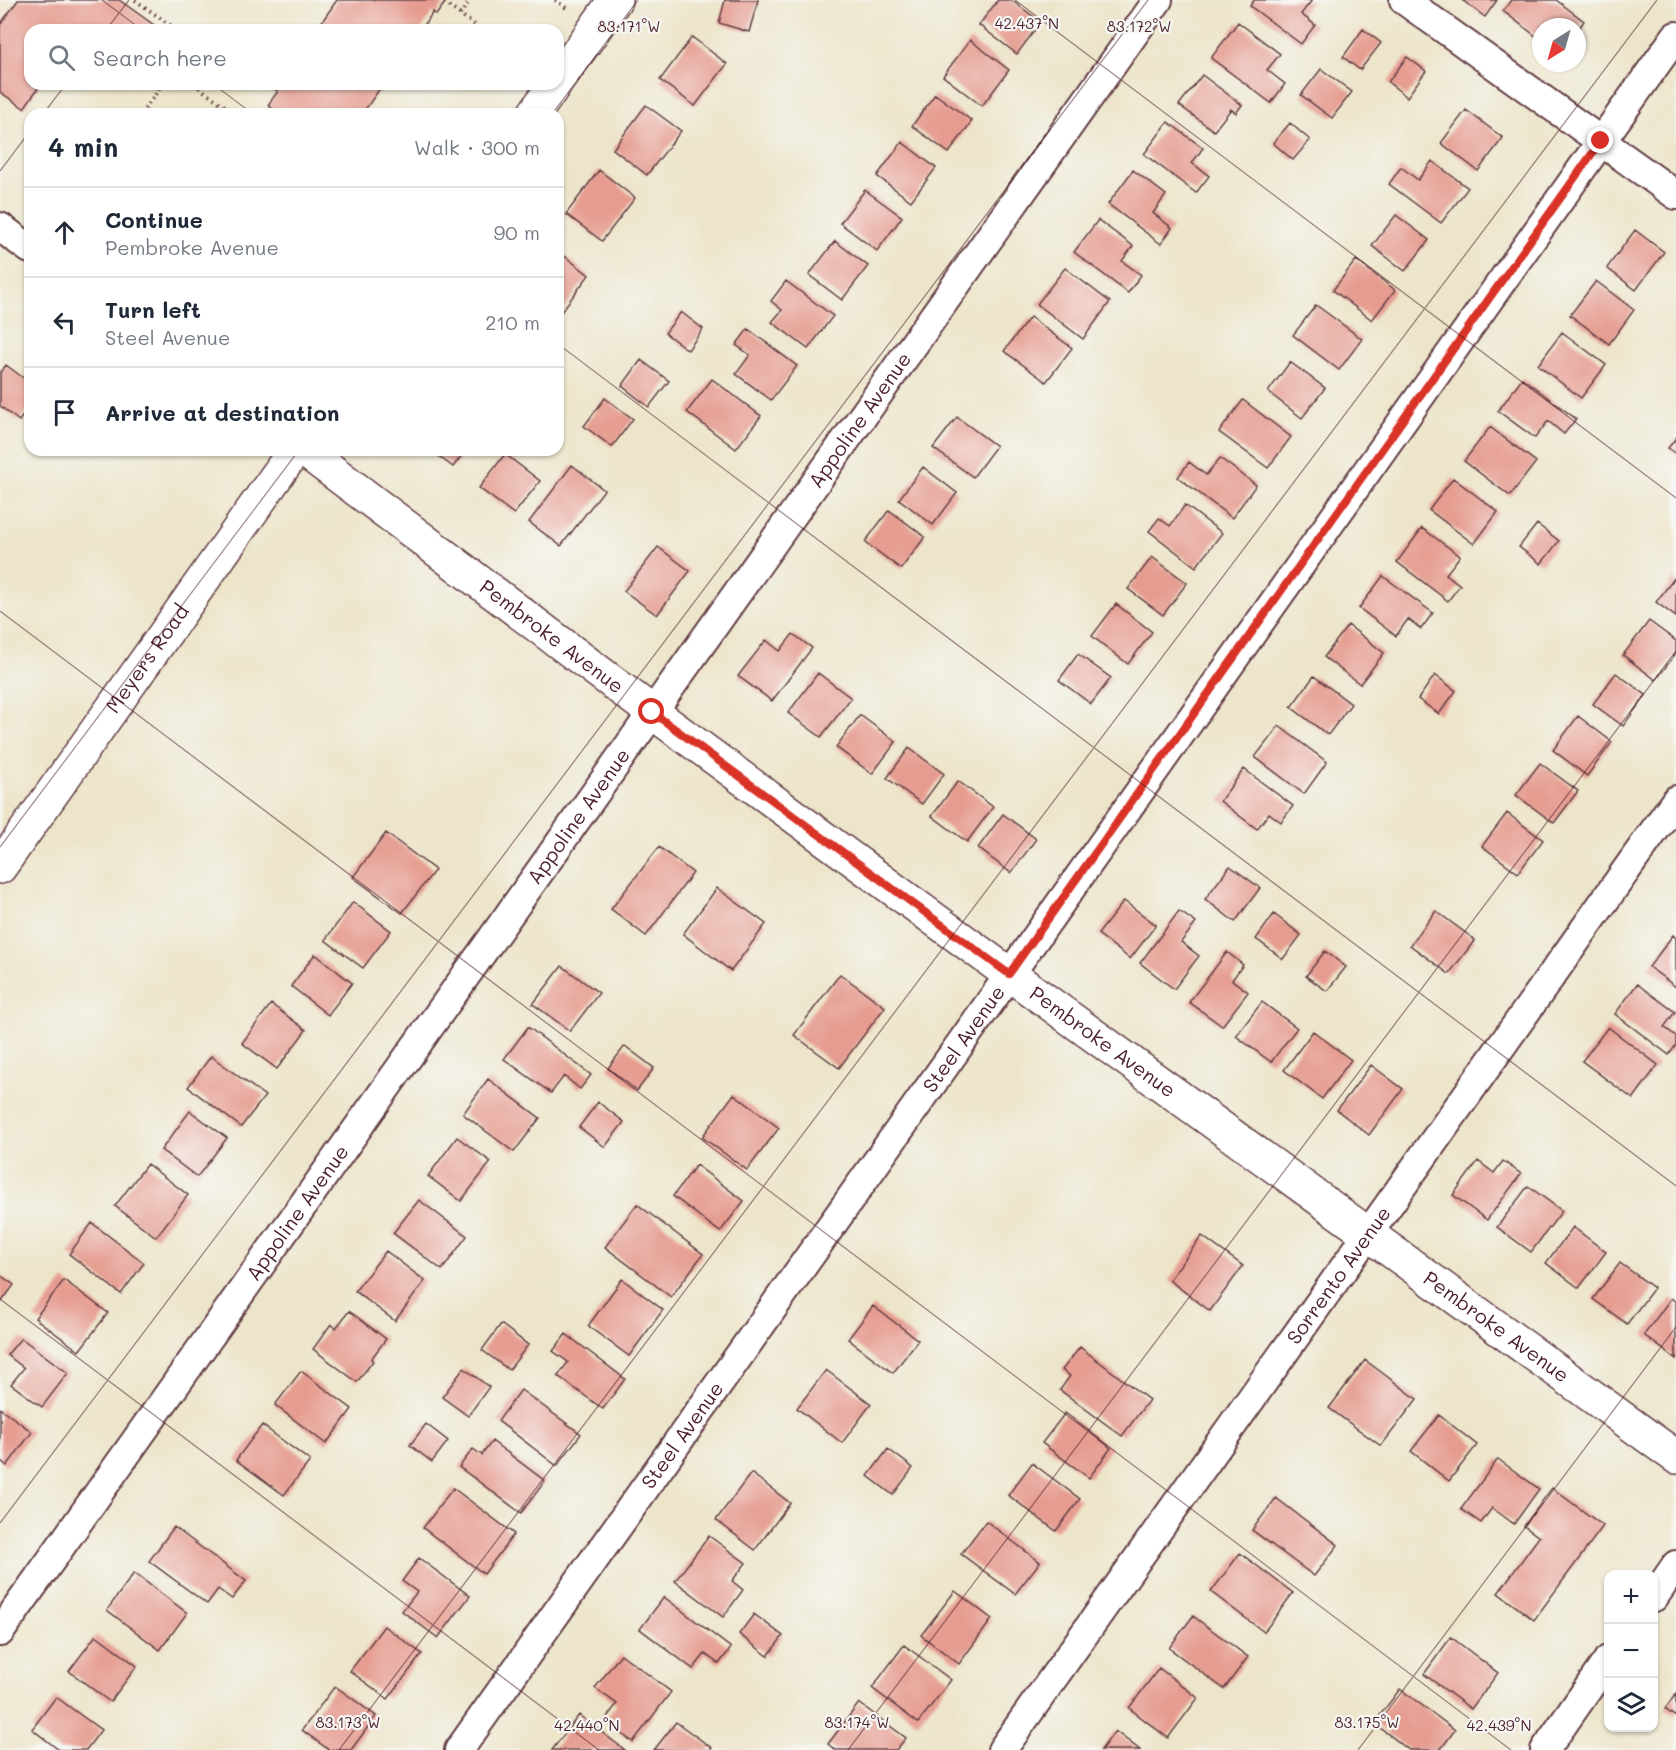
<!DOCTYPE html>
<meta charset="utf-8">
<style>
:root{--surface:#fff;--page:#f6f6f7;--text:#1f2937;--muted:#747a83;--line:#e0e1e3}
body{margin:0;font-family:Mali,sans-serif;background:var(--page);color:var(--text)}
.controls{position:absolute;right:18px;bottom:18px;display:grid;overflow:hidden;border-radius:12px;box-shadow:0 2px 4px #0004}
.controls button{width:54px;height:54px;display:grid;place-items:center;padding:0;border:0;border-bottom:2px solid var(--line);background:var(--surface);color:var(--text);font:30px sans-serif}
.compass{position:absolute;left:1532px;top:18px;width:54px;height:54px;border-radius:50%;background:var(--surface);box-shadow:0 2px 4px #0004;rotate:217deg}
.stop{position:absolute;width:18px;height:18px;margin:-14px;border:4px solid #d93025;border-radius:50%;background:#fff}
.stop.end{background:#d93025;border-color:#fff;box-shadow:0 2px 6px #0008}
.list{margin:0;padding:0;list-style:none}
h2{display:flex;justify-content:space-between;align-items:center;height:78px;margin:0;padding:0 24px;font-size:26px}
h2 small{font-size:20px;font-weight:400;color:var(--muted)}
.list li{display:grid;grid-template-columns:39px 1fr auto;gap:18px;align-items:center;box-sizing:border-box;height:90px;padding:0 24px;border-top:2px solid var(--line)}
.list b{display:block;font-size:22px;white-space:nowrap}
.list p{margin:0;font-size:20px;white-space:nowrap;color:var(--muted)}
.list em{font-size:20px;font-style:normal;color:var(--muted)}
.icon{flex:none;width:33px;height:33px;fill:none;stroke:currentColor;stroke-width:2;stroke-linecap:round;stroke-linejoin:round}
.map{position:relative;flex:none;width:1676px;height:1750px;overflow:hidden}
.search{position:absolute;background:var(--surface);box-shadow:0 2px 4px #0004;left:24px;top:24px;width:540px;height:66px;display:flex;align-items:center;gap:15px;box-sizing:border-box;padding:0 21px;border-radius:18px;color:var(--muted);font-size:22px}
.panel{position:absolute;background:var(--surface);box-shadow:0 2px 4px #0004;left:24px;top:108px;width:540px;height:348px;border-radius:18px}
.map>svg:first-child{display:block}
.building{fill:#e69c91}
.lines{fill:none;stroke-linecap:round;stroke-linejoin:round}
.street-casing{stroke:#623d43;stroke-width:32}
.secondary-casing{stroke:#623d43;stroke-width:36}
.path{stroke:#623d43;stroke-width:4;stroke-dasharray:1.5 4.5;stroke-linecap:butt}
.street{stroke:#fff;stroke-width:28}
.secondary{stroke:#fff;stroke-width:33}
.route{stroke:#d93025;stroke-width:8}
.ticks{fill:none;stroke:#4a1f2b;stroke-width:1.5;stroke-opacity:0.45}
.labels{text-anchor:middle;stroke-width:4.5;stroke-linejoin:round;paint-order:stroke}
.street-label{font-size:20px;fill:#4a1f2b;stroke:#f6f6f2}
.ticks-label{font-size:15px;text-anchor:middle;fill:#4a1f2b;stroke:#f6f6f2;stroke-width:4.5;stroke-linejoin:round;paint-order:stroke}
</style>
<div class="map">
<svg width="1676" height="1750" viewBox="0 0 1676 1750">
<rect width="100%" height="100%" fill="#f6f6f2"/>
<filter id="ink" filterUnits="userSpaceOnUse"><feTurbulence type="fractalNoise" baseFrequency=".0167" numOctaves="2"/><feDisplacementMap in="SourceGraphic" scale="12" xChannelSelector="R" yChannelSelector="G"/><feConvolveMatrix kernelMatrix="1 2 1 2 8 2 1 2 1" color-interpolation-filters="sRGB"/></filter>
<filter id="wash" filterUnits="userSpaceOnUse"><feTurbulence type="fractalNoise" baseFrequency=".008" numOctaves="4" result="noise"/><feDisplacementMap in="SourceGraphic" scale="24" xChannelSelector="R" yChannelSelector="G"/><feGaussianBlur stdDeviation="1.35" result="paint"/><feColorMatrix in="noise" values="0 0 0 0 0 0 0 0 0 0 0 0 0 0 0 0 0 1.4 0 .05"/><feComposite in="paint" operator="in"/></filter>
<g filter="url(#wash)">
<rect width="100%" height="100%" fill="#ede5ca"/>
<g id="blocks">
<path class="building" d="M18,0h101l42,30h-131v54h11l-17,24 -24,-16v-67z
M337,0h110l-11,15 -3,-3 -12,18h-105z
M725,0h33l-9,32 -30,-9z
M998,0h13l30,22 -24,32 -38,-29z
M1254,0h58l-11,14 14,11 -14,19 -51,-38z
M1462,0h35l-12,17z
M1511,0h45l28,21 -7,10v-4h-36v13l-38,-29z
M1238,22l42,32 -13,16 18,14 -14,19 -60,-45z
M1363,29l18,14 -21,27 -17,-13z
M692,37l35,27 -32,42 -35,-26z
M970,40l39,30 -27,36 -39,-30z
M1407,57l19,14 -19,26 -19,-15z
M1321,69l31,23 -20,26 -31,-23z
M1202,75l40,30 -6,8 -5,-4 -17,22 -35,-26z
M277,84h106l-21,30h-82l-12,-9 10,-14 -4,-2z
M935,94l37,27 -23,32 -37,-27z
M646,105l35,26 -34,44 -34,-26z
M1466,110l37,28 -25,33 -37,-28z
M1168,122l35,26 -11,15 17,13 -13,17 -52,-39z
M1290,123l20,17 -17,20 -20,-17z
M902,142l34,26 -25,33 -34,-25z
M1432,161l36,27 -27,35 -52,-39 12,-17 17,13z
M599,170l36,28 -33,43 -36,-27z
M1133,170l33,25 -13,18 19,15 -11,16 -53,-40z
M865,190l37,27 -25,34 -37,-28z
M1396,215l33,25 -24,31 -33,-25z
M1098,220l35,26 -11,15 19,14 -13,18 -54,-41z
M1635,230l29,22 -28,38 -29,-22z
M835,241l33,25 -26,34 -33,-25z
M558,251l31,24 -31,41z
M1356,260l39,30 -23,30 -39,-30z
M1065,268l45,34 -27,37 -46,-35z
M786,281l47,35 -25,33 -36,-27 10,-12 -11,-9z
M1596,281l38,29 -25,34 -39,-29z
M1316,305l46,34 -23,31 -46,-35z
M681,312l22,17 -15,21 -23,-17z
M1030,317l42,31 -26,34 -42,-31z
M748,329l49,37 -26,34 -35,-26 14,-19 -14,-10z
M1562,332l44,33 -25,33 -43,-33z
M641,360l28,21 -20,26 -27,-21z
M1290,362l35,26 -23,30 -34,-26z
M6,365l24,18v23l-11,15 -19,-15v-33z
M1522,378l54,41 -12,15 -16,-13 -13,17 -37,-27z
M712,379l49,37 -25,33 -49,-37z
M605,398l28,21 -21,28 -28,-21z
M1243,400l48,37 -23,31 -49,-36z
M957,417l39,29 -23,31 -40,-29z
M1490,427l46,35 -26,34 -46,-35z
M1676,438v16l-8,-6z
M430,450h36l-13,17z
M505,454l35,27 -26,33 -35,-26z
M1220,458l36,27 -24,33 -54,-41 11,-15 17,13z
M572,465l32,25 -43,56 -32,-24z
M923,467l34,26 -24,32 -34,-26z
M1453,478l45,34 -24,32 -45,-34z
M1185,505l37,28 -26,34 -47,-36 10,-13 11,8z
M889,510l36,27 -24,32 -36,-27z
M1537,524l22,17 -18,23 -22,-17z
M1422,528l38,28 -14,18 14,11 -12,16 -51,-39z
M658,547l32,24 -33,44 -33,-24z
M1152,557l35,26 -24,32 -35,-26z
M1383,576l50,37 -12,16 -13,-10 -12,17 -37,-28z
M1676,576v41l-20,-15z
M1116,604l36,28 -24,32 -36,-28z
M1649,621l27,20v12l-20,27 -33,-25z
M1348,625l36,28 -24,31 -36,-27z
M793,634l19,14 -40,53 -34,-25 28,-36 14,11z
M1078,654l33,24 -20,26 -32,-24z
M818,673l33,25 -30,39 -33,-24z
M1616,673l30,22 -23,31 -30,-22z
M1435,675l21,16 -17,23 -21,-15z
M1314,676l37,28 -23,31 -37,-28z
M860,715l36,27 -24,32 -36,-27z
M1578,716l34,26 -25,34 -34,-26z
M1279,726l48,36 -23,32 -49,-37z
M909,748l35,26 -22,30 -35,-26z
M1540,763l38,28 -24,32 -38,-28z
M1244,769l49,37 -12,16 -12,-9 -12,16 -37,-28z
M958,781l35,26 -26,35 -35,-26z
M1507,813l36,27 -25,33 -36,-27z
M1003,814l33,25 -25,34 -33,-25z
M386,833l49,37 -33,43 -49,-36z
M659,847l34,26 -47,63 -35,-27z
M1230,866l30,22 -25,34 -30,-23z
M717,888l49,36 -35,47 -48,-37z
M1124,901l32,24 -26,34 -32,-25z
M353,902l38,29 -28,37 -38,-28z
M1179,911l17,12 -15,19 18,14 -25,33 -34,-26z
M1436,911l39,29 -26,34 -39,-29z
M1274,914l27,21 -18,24 -27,-20z
M1673,935l3,3v49l-27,-20z
M1325,951l21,16 -19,24 -21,-15z
M1227,952l16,13 -11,15 16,12 -26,34 -33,-24z
M315,954l37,29 -24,32 -37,-29z
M562,966l37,27 -29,38 -37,-27z
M840,974l45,33 -46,61 -45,-33z
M1637,984l38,28 -11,15 12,9v9l-7,10 -54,-41z
M1262,1002l35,26 -26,34 -35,-26z
M271,1004l35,26 -29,39 -35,-26z
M528,1027l63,48 -11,14 -16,-13 -13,17 -47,-34z
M1608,1027l50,38 -25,34 -51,-38z
M1313,1031l38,29 -29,39 -38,-29z
M625,1046l29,22 -17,23 -29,-23z
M211,1056l54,40 -24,31 -53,-40z
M1371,1065l32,24 -34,46 -32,-25z
M488,1079l52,39 -26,34 -51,-38z
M734,1094l45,34 -32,42 -45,-33z
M598,1102l26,20 -19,25 -26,-20z
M190,1111l37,27 -30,39 -36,-27z
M457,1137l34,25 -30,39 -33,-25z
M1478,1161l16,12 9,-12 18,13 -34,46 -34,-25z
M147,1164l41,31 -32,42 -41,-31z
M696,1165l48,36 -24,31 -47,-36z
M1528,1186l34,25 -31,41 -34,-25z
M419,1200l48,36 -25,34 -49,-37z
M637,1204l66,50 -32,43 -66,-50z
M92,1223l52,40 -23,31 -52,-40z
M1573,1227l33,25 -27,36 -33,-25z
M1202,1236l41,30 -33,45 -41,-31z
M386,1251l39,30 -30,40 -40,-30z
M1620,1263l34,25 -27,36 -34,-25z
M0,1275l14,10 -14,19z
M622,1279l41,31 -34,46 -41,-30z
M64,1280l44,33 -29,38 -44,-33z
M1671,1298l5,4v57l-32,-24z
M873,1306l45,34 -25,33 -45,-34z
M349,1311l37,28 -15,20 2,2 -16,21 -44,-33 18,-25 5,4z
M501,1324l27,21 -19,25 -27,-20z
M566,1334l59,45 -22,30 -45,-33 10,-14 -15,-11z
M21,1338l47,35 -26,34 -31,-23 13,-16 -17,-13z
M1080,1347l69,53 -27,36 -62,-46 10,-14 -8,-6z
M1365,1360l52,39 -36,47 -52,-38z
M464,1368l25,19 -21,29 -26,-19z
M826,1370l45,34 -29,39 -45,-35z
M301,1371l51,38 -26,35 -51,-39z
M521,1390l60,44 -24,32 -59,-45z
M0,1408l32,24 -25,34 -7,-6z
M1065,1413l46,35 -22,30 -47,-35z
M1439,1415l38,30 -28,36 -38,-30z
M426,1424l22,17 -16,21 -22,-17z
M262,1425l48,36 -26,34 -48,-35z
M492,1441l53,40 -24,32 -62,-46 14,-18 9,6z
M888,1449l25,19 -20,27 -25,-19z
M1498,1459l41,30 -25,35 -22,-16 -11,15 -20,-14z
M1032,1463l48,36 -24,32 -48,-36z
M751,1473l39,30 -35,47 -39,-30z
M453,1488l61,46 -30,40 -61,-46z
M1552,1488l51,38 -69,94 -36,-27 41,-56 -15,-11z
M1276,1498l62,47 -24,31 -62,-46z
M986,1521l54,41 -25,32 -54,-40z
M174,1527l72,54 -14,18 -14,-10 -11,15 -58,-43z
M709,1536l37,27 -14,18 11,9 -20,27 -48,-36z
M1240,1553l53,40 -29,39 -53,-40z
M419,1558l51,38 -32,42 -36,-27 15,-19 -15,-11z
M134,1573l53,40 -27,37 -53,-40z
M955,1591l37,28 -33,45 -38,-29z
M664,1597l67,51 -12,16 -14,-10 -12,15 -53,-40z
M754,1614l29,22 -15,20 -29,-22z
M1193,1616l55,41 -24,32 -55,-41z
M384,1626l38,28 -34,45 -38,-28z
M96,1635l41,31 -27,36 -41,-31z
M1451,1637l47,36 -27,36 -47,-35z
M904,1645l47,35 -33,43 -46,-35z
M621,1654l50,38 -38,50 -29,-21 13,-17 -22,-16z
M1159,1668l39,30 -30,40 -39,-30z
M335,1686l41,30 -25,34h-22l-27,-20z
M1400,1689l55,41 -15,20h-31l-35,-27z
M1676,1694v23l-11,-8z
M56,1697l45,33 -15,20h-27l-27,-21z
M859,1703l47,35 -10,12h-61l-7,-6z
M579,1715l46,35h-73z
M676,1722l36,26 -2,2h-56z
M1115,1731l25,19h-39z"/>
</g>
</g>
<g filter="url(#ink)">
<use href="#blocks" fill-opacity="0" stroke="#623d43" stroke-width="1.5"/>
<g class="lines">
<defs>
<g id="street">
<path d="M1404,0l272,195"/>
<path d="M0,227l30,22"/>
<path d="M1654,1597l22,-32"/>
<path id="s1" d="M0,1632l1158,-1632"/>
<path id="s2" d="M459,1750l1217,-1714"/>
<path id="s3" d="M1002,1750l674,-950"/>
<path d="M1545,1750l63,-90"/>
</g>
<g id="secondary">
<path d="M558,80l57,-80"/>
<path d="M534,114l21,-30"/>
<path id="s4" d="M304,450l348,262 357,262 667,483"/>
<path id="s5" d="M0,867l295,-417"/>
</g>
</defs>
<use href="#street" class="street-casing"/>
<use href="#secondary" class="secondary-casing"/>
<path class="path" d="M135,0l42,30
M555,0l14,10
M444,3l38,27
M460,15l10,-15
M194,84l42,30
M141,114l22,-30"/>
<use href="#street" class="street"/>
<use href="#secondary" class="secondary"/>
</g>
</g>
<g class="lines" filter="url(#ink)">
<path class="route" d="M652,712l357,262 592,-833"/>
</g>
<path class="ticks" d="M102,0l40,30M1015,0l661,498M106,30l23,-30M213,84l40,30M43,114l23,-30M552,114l86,-114M0,171l30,-40M558,344l1118,842M0,611l1511,1139M0,847l299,-397M0,1299l599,451M0,1523l1148,-1523M339,1750l1318,-1750M848,1750l828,-1099M1358,1750l318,-423"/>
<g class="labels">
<g class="street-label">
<text dy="7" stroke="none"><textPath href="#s1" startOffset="1486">Appoline Avenue</textPath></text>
<text dy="7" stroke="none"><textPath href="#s4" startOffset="310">Pembroke Avenue</textPath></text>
<text dy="7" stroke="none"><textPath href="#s5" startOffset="255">Meyers Road</textPath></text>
<text dy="7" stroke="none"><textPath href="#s1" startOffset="1000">Appoline Avenue</textPath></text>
<text dy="7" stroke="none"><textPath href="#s2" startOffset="872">Steel Avenue</textPath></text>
<text dy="7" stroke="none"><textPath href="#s4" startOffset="994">Pembroke Avenue</textPath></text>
<text dy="7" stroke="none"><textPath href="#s1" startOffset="514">Appoline Avenue</textPath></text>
<text dy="7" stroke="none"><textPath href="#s3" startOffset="582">Sorrento Avenue</textPath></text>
<text dy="7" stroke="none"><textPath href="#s4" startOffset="1480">Pembroke Avenue</textPath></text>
<text dy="7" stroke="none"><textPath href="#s2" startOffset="386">Steel Avenue</textPath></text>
</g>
</g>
<g class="ticks-label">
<text x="1027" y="29">42.437°N</text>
<text x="629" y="32">83.171°W</text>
<text x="1139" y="32">83.172°W</text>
<text x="348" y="1728">83.173°W</text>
<text x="857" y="1728">83.174°W</text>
<text x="1367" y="1728">83.175°W</text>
<text x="587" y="1731">42.440°N</text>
<text x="1499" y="1731">42.439°N</text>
</g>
</svg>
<div class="controls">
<button>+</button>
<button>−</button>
<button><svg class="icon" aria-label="layers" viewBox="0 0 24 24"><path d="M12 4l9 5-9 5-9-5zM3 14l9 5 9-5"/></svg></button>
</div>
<svg class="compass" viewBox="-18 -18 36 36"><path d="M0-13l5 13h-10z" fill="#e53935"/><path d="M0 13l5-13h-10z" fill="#747a83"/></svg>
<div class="stop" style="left:652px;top:712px"></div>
<div class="stop end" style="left:1601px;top:141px"></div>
<div class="search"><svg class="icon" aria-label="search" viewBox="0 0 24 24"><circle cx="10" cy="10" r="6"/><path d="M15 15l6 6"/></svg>Search here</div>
<section class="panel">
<h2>4 min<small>Walk · 300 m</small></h2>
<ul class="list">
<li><svg class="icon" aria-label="ahead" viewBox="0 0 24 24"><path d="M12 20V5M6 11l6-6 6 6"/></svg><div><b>Continue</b><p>Pembroke Avenue</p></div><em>90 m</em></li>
<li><svg class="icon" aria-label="left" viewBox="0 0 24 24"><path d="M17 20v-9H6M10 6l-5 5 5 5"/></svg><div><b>Turn left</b><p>Steel Avenue</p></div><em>210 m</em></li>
<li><svg class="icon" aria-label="arrive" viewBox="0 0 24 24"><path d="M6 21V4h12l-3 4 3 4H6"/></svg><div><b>Arrive at destination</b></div></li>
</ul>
</section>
</div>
